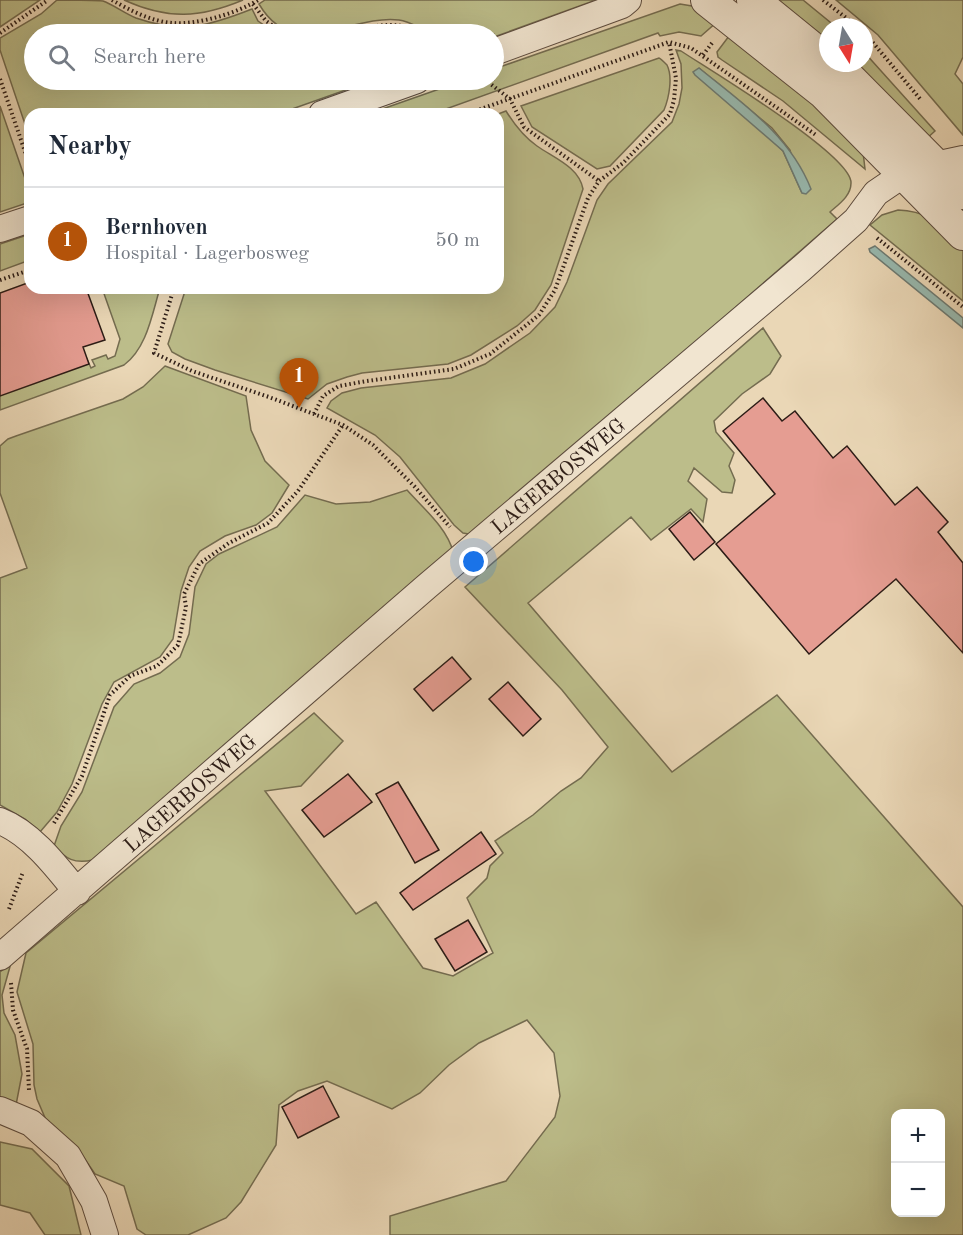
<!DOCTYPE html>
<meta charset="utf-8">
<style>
:root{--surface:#fff;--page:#f6f6f7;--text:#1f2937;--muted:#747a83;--line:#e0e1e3;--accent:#b45309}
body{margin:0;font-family:"Old Standard TT",serif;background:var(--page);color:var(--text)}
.controls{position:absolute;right:18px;bottom:18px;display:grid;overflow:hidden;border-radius:12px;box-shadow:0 6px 24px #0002}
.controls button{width:54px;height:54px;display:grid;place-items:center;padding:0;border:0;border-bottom:2px solid var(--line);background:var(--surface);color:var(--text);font:30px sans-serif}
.compass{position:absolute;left:819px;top:18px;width:54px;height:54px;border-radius:50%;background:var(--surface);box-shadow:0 6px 24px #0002;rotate:169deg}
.you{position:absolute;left:474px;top:562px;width:21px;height:21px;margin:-15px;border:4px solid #fff;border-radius:50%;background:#1a73e8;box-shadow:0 0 0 9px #1a73e833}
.badge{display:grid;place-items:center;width:39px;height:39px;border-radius:50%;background:var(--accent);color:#fff;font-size:20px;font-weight:700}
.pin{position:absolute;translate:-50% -50px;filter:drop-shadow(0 2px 3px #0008)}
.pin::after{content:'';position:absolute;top:32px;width:21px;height:18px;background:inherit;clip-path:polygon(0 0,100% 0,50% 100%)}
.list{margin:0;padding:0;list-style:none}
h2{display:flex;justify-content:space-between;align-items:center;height:78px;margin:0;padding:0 24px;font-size:26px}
h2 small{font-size:20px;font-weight:400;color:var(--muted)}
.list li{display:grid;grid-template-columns:39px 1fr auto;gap:18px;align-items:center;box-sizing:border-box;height:108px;padding:0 24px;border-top:2px solid var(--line)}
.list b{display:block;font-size:22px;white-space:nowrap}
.list p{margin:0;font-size:20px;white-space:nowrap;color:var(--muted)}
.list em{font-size:20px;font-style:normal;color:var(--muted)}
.icon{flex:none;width:33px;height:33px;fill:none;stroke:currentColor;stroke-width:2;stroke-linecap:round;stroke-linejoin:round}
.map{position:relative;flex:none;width:963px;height:1235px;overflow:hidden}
.search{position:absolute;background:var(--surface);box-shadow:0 6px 24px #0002;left:24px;top:24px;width:480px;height:66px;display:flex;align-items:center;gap:15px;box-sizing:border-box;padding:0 21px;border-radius:33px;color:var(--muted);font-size:22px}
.panel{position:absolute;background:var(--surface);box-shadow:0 6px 24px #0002;left:24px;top:108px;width:480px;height:186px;border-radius:18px}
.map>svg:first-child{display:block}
.green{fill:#bcbd8a;stroke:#746c50;stroke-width:1.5;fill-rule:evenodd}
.water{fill:#98b9af;stroke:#6d7a72;stroke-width:1.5}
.building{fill:#e59d92;stroke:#2c1c16;stroke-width:1.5}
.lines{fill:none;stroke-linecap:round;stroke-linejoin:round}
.minor-casing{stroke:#5c4b3e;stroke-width:28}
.tertiary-casing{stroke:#5c4b3e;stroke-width:34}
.path{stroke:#2c1c16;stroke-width:4;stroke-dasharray:1.5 3;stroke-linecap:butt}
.minor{stroke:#f1e5d0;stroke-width:26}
.tertiary{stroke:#f1e5d0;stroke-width:32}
.labels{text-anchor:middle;stroke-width:5;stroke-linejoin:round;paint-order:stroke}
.street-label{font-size:21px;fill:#2c1c16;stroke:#f1e5d0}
</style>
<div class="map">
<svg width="963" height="1235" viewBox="0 0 963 1235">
<rect width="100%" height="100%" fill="#ead7b6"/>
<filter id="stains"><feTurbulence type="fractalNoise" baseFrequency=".00333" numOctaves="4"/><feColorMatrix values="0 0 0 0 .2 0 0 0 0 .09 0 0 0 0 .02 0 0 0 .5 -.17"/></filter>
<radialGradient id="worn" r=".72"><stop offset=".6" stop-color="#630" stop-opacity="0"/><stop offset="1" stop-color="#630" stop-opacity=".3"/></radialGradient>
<path class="green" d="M0,0h40l-40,27z
M57,0c11,0 36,0 46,1 11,4 21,12 33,17 46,16 73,8 116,-9l6,12 19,13h-243v46h340l-96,34h-248v25l-30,-89v-12l41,-24z
M124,0h119c-43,18 -75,20 -119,0z
M265,0h331l-102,37v-3c-18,0 -39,3 -56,0 -12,-1 -25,-12 -39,-14 -50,-6 -105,44 -140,-16z
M772,0h31l33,27h-8v19z
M836,0h127v57l-8,17 8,10v51l-85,-100z
M680,4l18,3 20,14 -17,15 -22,-4 -19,4 -2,-3 -226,81h-64l97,-34h29v-11z
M386,28l16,2 12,4h-60z
M732,32l115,93 16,27 2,17 -82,-68 -61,-41 -4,-3 -1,-5z
M676,50l5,1c27,18 171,104 170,132 0,13 -12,21 -21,29l7,7 -363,316 -11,-2 -9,-8 -54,-68 -25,-22 -48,-27 4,-7 11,-8 19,-5 90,-10 34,-14 45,-31 25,-26 12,-25 30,-82 11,-16 64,-62 7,-18 3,-16 -1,-24zM699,68l73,60 18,22 12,43 -19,-42z
M864,52l71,79 -9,8 -79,-76h17z
M659,58c1,0 7,6 8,7 6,12 2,33 -3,45l-54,56 -13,3 -65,-42 -11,-21z
M0,106l30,87v9l-30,10z
M506,111c8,13 18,26 31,35 17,12 42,21 46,43l-32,96 -16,25 -18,16 -46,29 -23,9 -86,9 -15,4 -20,7 -19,15 -93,-29 -30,-11 -13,-7 -4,-8 18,-56h312v-174z
M898,210c31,1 43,15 65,34v57l-93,-76 12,-10z
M30,234v26l-30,11v-27z
M102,288h58c-8,26 -13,60 -36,77l-124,45v-22l86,-31 5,11 4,-2 -3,-6 14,-5 2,4 7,-3 5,-17z
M763,328l18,28 -11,18 -28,20 -28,27 2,11 18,21 -5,13 6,14 -3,13 -10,-1 -28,-24 -6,13 19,18 -4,23 -12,-13 -40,31 -20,-23 -103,86 144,169 105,-77 186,212v328h-573v-19l116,-35 49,-64 5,-21 -6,-43 -27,-33 -48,23 -30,22 -29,28 -28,16 -65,-28 -29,10 -19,14 -3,40 -35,57 -15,16 -38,17h-42l-9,-6 -13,-43 -29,-12 -15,-22 -34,-32 -9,-21 -3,-14 -1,-41 -16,-52 9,-39 288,-240 29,28 -42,45 -36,5 91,123 20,-12 47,66 30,8 40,-23 -26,-55 20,-20 3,-12 13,-13 -8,-12 38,-26 28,-24 20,-13 27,-31 -46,-57 -97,-103zM896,1114h44v98h-44z
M165,366l81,30 5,34 14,31 24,24 -17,28 -16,12 -31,11 -25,15 -11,16 -8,24 -8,48 -13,18 -46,25 -12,22 -30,80 -15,28 -17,20 -15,-13 -25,-14v-227l27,-10 -27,-75v-47l8,-7 8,-3 107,-37 20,-12z
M407,490c16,18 41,39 46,62l-360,308c-19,4 -27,-1 -39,-14l7,-20 21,-34 32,-85 20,-23 26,-11 20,-16 9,-23 6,-47 11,-23 13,-10 58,-27 28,-32 31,9 34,-2z
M11,963l-9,32 2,18 11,22 7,39 -6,31 -16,-6v-127z
M0,1142l32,7 37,37 12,49h-36l-15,-22 -30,-8z"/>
<path class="water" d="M699,68c43,35 91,67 112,121l-5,5 -4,-1 -19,-42 -88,-76 -2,-3z
M875,246l88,72v10l-93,-76 -1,-3z"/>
<path class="building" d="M30,282v6h56l19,52 -22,7 6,17 -89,32v-103z
M763,398l19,23 13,-10 38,47 14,-12 48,59 22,-18 31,35 -10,10 25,31v90l-67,-74 -87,75 -93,-110 59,-50 -52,-63z
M690,512l25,30 -21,18 -25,-31z
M452,657l19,22 -38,32 -19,-22z
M508,682l33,37 -18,17 -34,-37z
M348,774l24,28 -48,35 -22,-27z
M398,782l41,68 -24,13 -39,-69z
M481,832l15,22 -83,56 -13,-17z
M468,920l19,32 -32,19 -20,-32z
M323,1086l16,31 -41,21 -16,-31z"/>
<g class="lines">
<defs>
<path id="minor" d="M494,52l128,-47 6,-5
M322,114l95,-34
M0,229l30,-10
M0,821c31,12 56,45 77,71
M0,957l426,-370 376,-319 54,-48 20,-27 28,-19 31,-9 28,-6
M0,1110l31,13 37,33 26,45 11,34"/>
<path id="tertiary" d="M707,0l117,93 139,141
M753,0l75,61
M831,63l17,14 115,116"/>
</defs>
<use href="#minor" class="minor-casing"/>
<use href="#tertiary" class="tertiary-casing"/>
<path class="path" d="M112,0c17,10 41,22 61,23 24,2 65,-10 85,-23
M823,0l35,27
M253,4l13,17 19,13
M864,32l57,68
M0,33l48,-33
M337,34c31,-7 60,-16 89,0
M703,55l9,-12
M0,79l30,87
M488,82l22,17 14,28 75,54
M467,114l202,-72 22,6 125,87
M877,238l86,69
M0,280l30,-10
M174,288l-20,65 38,18 77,26 74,28 30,20 42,42 35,40
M314,414l9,-18 16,-10 28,-5 87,-12 36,-15 49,-39 16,-25 33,-92 11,-17 24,-18 47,-49 4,-14 2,-22 -7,-36
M54,823l28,-47 28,-81 20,-19 27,-10 21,-21 8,-38 -2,-13 15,-30 30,-21 39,-20 30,-32 45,-66
M9,909l14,-37
M11,983l2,27 14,39 2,41"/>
<use href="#minor" class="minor"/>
<use href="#tertiary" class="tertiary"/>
</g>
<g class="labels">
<g class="street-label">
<text transform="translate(558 476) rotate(-40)" y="7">LAGERBOSWEG</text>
<text transform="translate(190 793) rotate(-41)" y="7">LAGERBOSWEG</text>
</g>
</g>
<rect width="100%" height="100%" filter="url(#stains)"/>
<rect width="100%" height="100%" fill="url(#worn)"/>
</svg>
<div class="controls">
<button>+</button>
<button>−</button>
</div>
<svg class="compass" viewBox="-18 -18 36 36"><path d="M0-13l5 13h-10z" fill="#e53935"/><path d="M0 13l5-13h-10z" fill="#747a83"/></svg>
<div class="you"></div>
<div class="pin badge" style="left:299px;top:408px">1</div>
<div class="search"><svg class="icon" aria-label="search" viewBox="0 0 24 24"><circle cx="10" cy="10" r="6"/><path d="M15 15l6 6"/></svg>Search here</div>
<section class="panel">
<h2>Nearby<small></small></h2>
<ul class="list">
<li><span class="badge">1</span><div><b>Bernhoven</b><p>Hospital · Lagerbosweg</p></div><em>50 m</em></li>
</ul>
</section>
</div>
